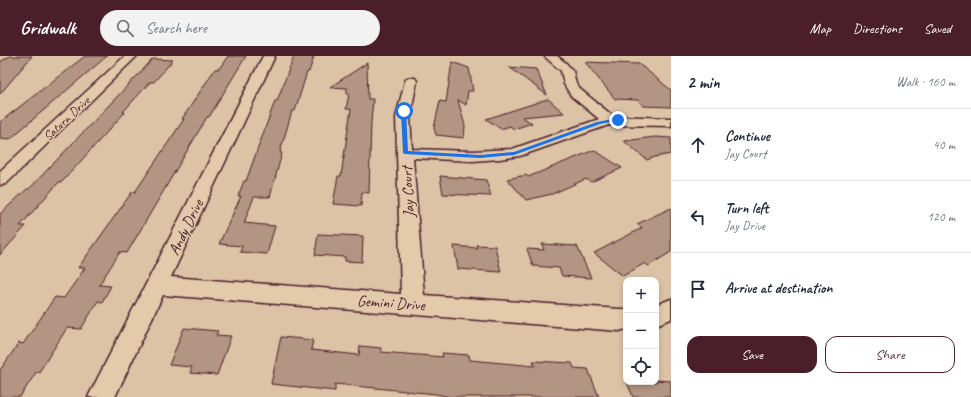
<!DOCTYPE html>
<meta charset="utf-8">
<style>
:root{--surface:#fff;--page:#f2f2f3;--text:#1f2937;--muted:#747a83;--line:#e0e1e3;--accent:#4a1f2b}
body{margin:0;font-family:Caveat,sans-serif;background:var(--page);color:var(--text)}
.controls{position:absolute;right:12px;bottom:12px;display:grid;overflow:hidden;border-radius:8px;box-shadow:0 2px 6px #0003}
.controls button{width:36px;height:36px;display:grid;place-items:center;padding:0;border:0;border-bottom:1px solid var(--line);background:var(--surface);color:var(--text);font:20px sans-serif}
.stop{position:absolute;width:12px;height:12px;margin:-9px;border:3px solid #1a73e8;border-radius:50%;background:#fff}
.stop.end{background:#1a73e8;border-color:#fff;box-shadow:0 1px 4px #0008}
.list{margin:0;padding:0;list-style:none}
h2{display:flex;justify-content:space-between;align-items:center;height:52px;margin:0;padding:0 16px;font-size:17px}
h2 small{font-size:13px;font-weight:400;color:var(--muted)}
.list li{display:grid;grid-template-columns:26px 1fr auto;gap:12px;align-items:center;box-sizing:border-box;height:72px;padding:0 16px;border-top:1px solid var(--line)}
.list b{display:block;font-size:15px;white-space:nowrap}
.list p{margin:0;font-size:13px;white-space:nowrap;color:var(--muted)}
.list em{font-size:13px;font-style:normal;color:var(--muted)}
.actions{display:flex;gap:8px;padding:12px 16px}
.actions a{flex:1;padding:9px 0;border:1px solid var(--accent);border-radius:12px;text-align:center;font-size:14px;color:var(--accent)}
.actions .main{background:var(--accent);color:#fff}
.icon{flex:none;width:22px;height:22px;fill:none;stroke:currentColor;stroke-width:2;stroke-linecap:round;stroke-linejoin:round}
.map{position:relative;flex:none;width:671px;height:341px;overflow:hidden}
header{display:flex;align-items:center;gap:24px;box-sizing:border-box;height:56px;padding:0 20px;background:var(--accent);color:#fff}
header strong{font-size:19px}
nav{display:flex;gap:22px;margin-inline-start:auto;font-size:14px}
.search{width:280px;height:36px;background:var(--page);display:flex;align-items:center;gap:10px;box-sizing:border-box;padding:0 14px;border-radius:22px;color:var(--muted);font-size:15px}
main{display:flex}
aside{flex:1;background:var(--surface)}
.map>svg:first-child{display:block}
.building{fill:#b39583;stroke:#4a1f2b}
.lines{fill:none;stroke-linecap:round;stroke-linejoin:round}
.minor-casing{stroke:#4a1f2b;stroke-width:3}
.minor{fill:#e2caab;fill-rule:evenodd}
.route{fill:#1a73e8}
.labels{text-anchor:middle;stroke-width:3;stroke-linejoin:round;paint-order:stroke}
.far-street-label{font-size:13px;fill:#4a1f2b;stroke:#e2caab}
.street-label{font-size:16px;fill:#4a1f2b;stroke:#e2caab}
</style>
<header>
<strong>Gridwalk</strong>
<div class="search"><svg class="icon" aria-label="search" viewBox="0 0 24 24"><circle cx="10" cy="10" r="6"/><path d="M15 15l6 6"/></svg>Search here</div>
<nav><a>Map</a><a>Directions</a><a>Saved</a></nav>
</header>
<main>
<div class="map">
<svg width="671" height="341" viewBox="0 0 671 341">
<rect width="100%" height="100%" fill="#dcc3a6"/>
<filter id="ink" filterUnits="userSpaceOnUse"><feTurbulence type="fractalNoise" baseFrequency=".025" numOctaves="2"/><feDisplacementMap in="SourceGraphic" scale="8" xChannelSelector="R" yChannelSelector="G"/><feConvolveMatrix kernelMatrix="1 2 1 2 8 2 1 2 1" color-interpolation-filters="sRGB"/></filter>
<g filter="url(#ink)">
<path class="building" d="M10,0h22l-32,38v-32z
M85,0h22l-97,83 -10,-1v-16z
M228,0h18l-37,61h-2l-80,136 -7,-1 -21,33 12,1 -9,16 -4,-1 -17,28 -14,-1 -28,44 -2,-1 -17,26h-20v-27l19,-27 4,1 32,-47 9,1 21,-30h-7l54,-76h3l49,-73h-2l33,-50h4z
M294,0h20l-5,16h-2l-12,39h-3l-12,41 2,1 -12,44h-16l-10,26 31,3 -8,28 -27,-2 2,-6 -23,-2 22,-48h-3l6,-15h2l29,-80h2z
M153,3l20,1 -19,22h-4l-27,30h2l-63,70h-3l-39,44h6l-26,29v-41l27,-25h2z
M452,6l17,6 4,23h-5l-2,14 -8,-5 7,26 -1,12 -28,-3 -2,-7 6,-27 6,1z
M585,6l54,2 32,26v17l-28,-1 -5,-6 -23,-1z
M367,7l1,36h5l-2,23 -2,71 -7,-1 -1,14 -28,-2 5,-28h3l10,-67h-5l3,-15h-2v-6l-17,-1z
M509,11l27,2 11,26z
M548,43l16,14 -42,4 10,6 -18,6 -4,-3 -9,3 -15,-10z
M655,81l16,1v16l-16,3 -8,3 -23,-19z
M594,94l28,18 -31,14 -5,-3 -34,15 -26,6 -19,-21 19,-4 2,2z
M440,120l46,4 5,16 -48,-2z
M671,152v44l-23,14 -3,-3 -22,13 -29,-23 48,-25 -5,-4z
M318,178l45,2 -1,26 -17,-1v-4l-30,-2z
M542,188l35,2 14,32 -29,-2 -3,-8 -26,-2 -6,-17 17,1z
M476,189l19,1 6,26 -43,-3 -4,-23 23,2z
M184,272l34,3 -2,4 15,1 -14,39 -27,-2 2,-6 -23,-2z
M281,281l32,3 -2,10 48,5 1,-9 21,2v4l62,5 -1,-4 27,2 1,5 65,6 -2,-5 39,2 2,5 14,1 11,28h-148l-15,-3 -101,-10v7l-64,-7z
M656,324l15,1v16h-38l-6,-15h29z"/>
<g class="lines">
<defs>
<path id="minor" d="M125,0h12l-131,128 -6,1v-14z
M263,0h12l-104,221 230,17 -5,-177 9,-36 2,-3h8l2,3 -7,36 2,32 61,2 39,-2 87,-30 -28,-23 -7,-12 -3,-13 -17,-15h13l9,7 7,8 3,13 5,6 32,26 58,2v8l-62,-1 -89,31 -20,3 -27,2 -60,-3 11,137 195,14h7v20l-7,2 -456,-36 -48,102h-27z
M671,243v20l-15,6v-20z"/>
</defs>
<use href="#minor" class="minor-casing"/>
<use href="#minor" class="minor"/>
</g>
</g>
<path class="route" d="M404,53l2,2 2,40 72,4 34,-3 83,-30 21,-4 2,2 -20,4 -86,31 -34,3 -75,-4 -2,-1 -2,-42z"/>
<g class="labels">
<g class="far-street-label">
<text transform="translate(66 62) rotate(-43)" y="5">Saturn Drive</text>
</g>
<g class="street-label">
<text transform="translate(407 136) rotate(-93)" y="6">Jay Court</text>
<text transform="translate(185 171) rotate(-64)" y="6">Andy Drive</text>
<text transform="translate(391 246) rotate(4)" y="6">Gemini Drive</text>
</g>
</g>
</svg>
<div class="controls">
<button>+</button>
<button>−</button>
<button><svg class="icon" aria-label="locate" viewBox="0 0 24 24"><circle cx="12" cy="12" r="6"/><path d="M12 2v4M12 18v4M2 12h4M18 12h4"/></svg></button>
</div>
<div class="stop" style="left:404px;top:55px"></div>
<div class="stop end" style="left:618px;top:64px"></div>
</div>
<aside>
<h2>2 min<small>Walk · 160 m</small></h2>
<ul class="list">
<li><svg class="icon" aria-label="ahead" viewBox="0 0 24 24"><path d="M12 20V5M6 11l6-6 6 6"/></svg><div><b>Continue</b><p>Jay Court</p></div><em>40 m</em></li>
<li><svg class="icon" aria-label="left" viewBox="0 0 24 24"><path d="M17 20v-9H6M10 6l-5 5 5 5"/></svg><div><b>Turn left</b><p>Jay Drive</p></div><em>120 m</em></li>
<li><svg class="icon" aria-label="arrive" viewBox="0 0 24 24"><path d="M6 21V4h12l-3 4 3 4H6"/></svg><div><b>Arrive at destination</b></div></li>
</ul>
<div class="actions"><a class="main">Save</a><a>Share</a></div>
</aside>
</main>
